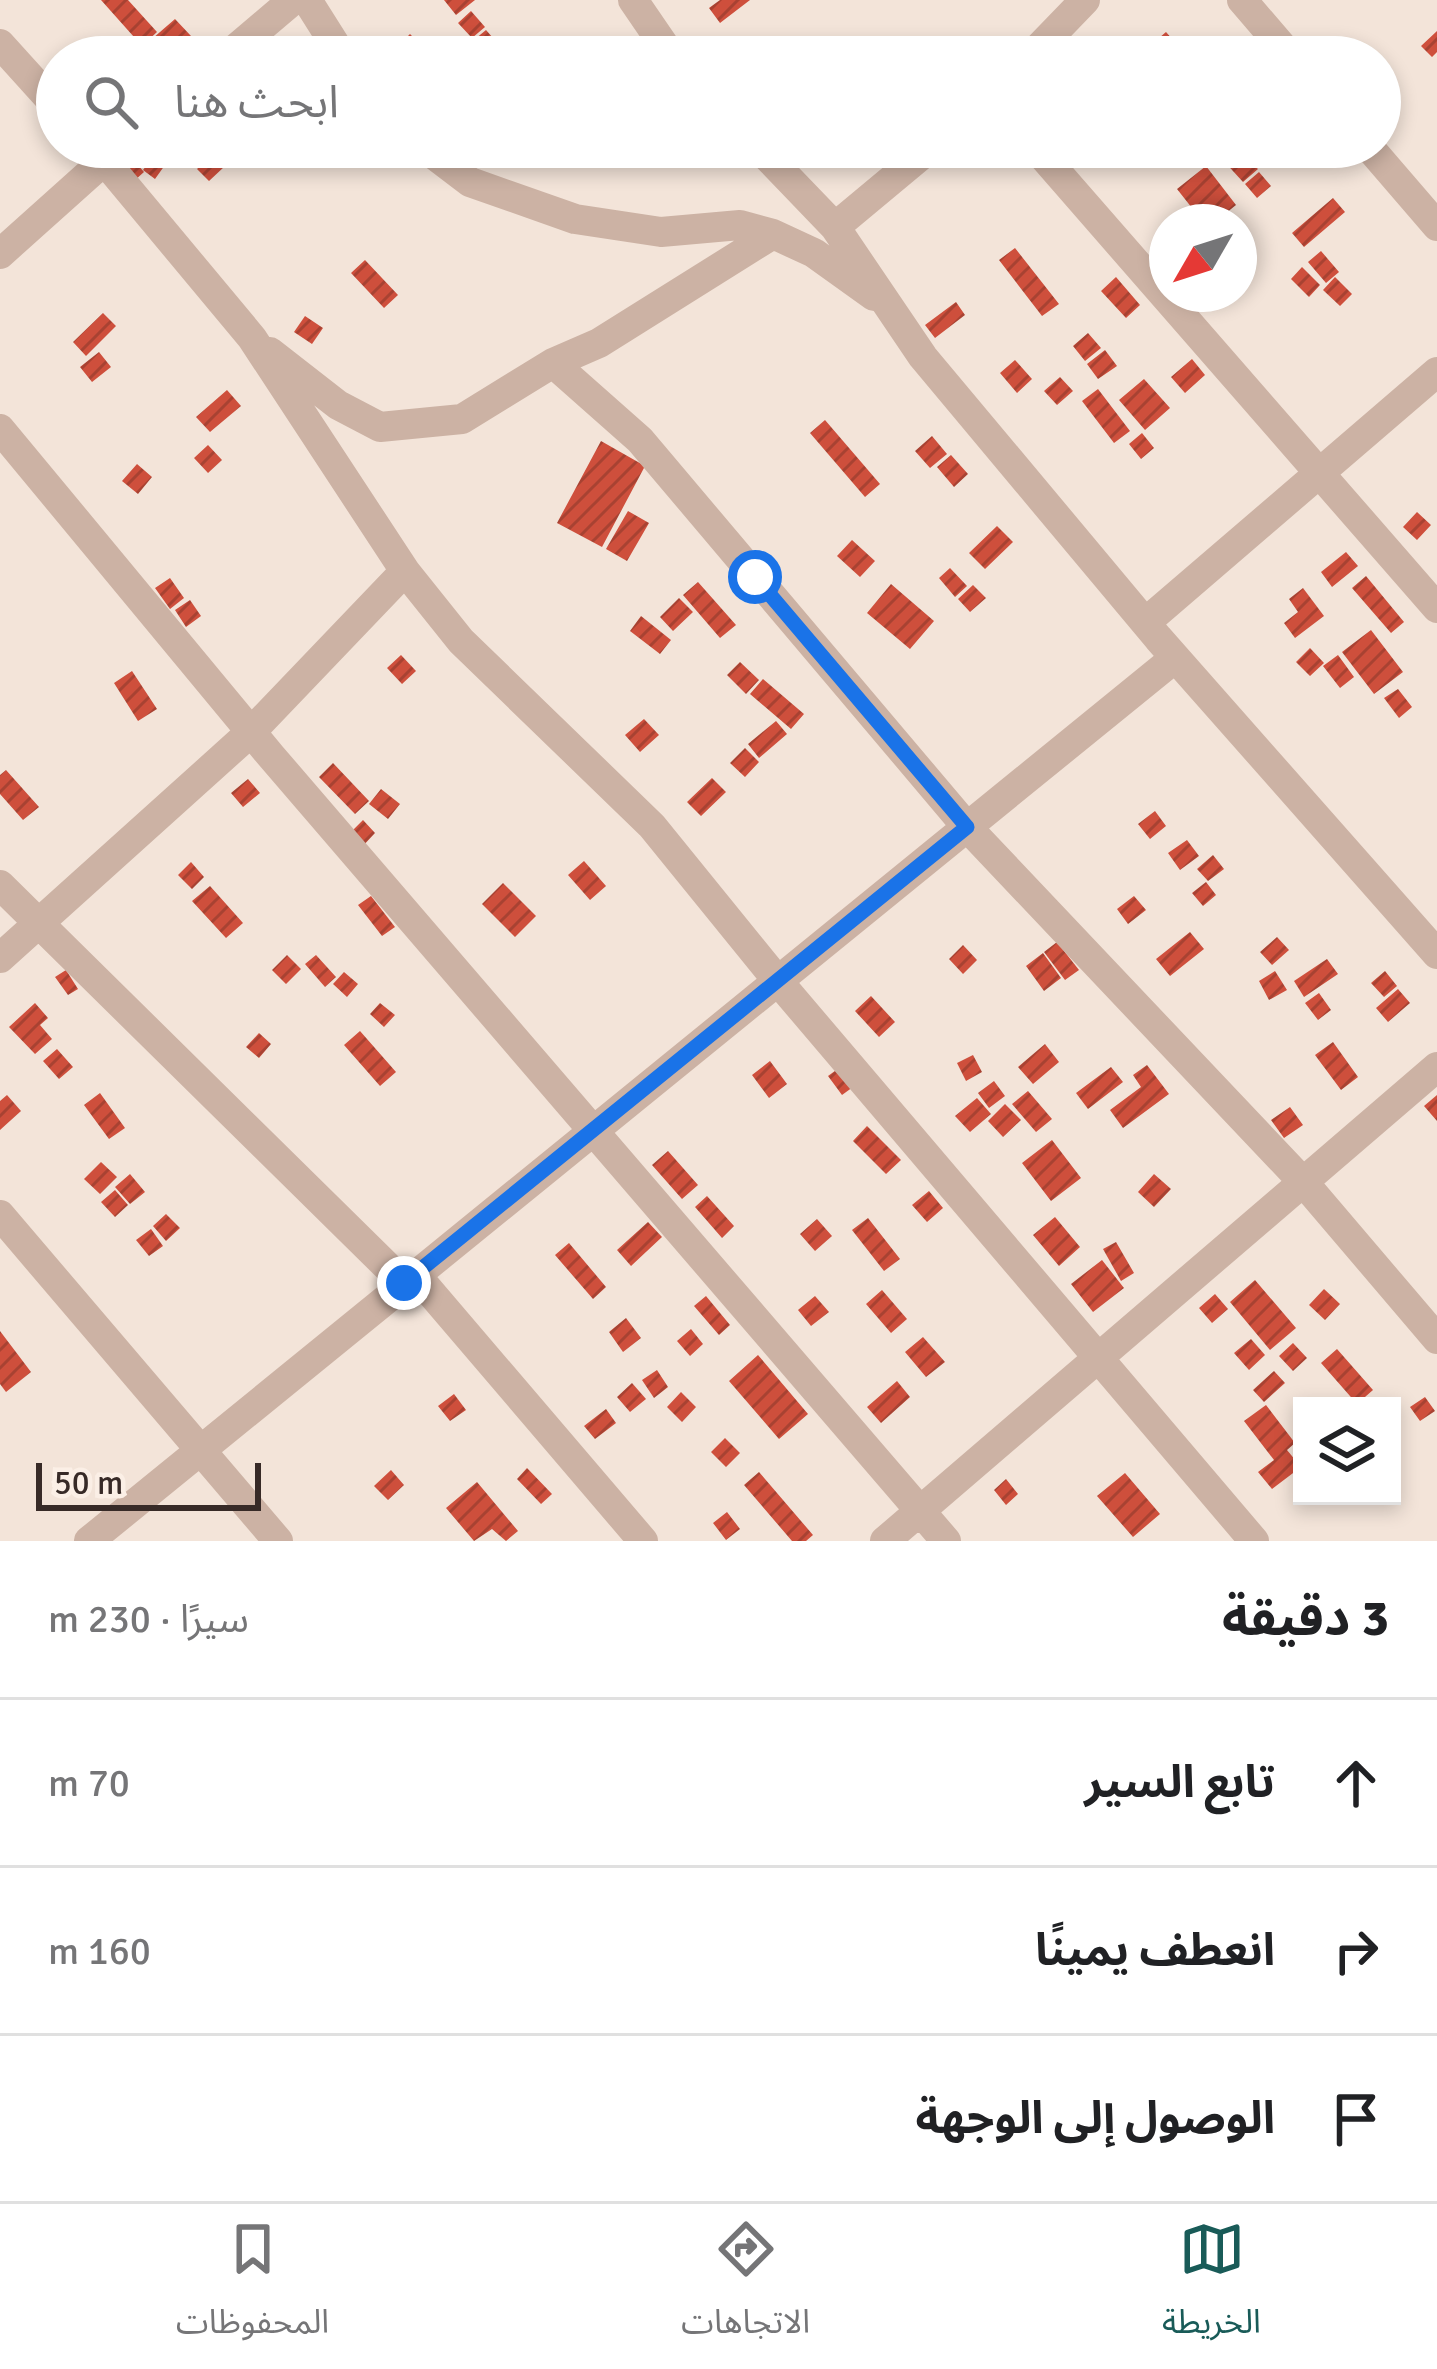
<!DOCTYPE html>
<html lang="ar">
<meta charset="utf-8">
<style>
:root{--surface:#fff;--page:#f2f2f2;--text:#202124;--muted:#757577;--line:#e0e0e0;--accent:#195b58}
body{margin:0;font-family:Signika,"Noto Sans Arabic",sans-serif;background:var(--page);color:var(--text);direction:rtl}
.controls{position:absolute;right:36px;bottom:36px;display:grid;overflow:hidden;border-radius:0px;box-shadow:0 6px 18px #0003}
.controls button{width:108px;height:108px;display:grid;place-items:center;padding:0;border:0;border-bottom:3px solid var(--line);background:var(--surface);color:var(--text);font:60px sans-serif}
.compass{position:absolute;left:1149px;top:204px;width:108px;height:108px;border-radius:50%;background:var(--surface);box-shadow:0 6px 18px #0003;rotate:231deg}
.scale{position:absolute;left:36px;bottom:30px;width:225px;box-sizing:border-box;padding-left:12px;border:6px solid #372a27;border-top:0;font-size:33px;line-height:42px;white-space:nowrap;color:#372a27;-webkit-text-stroke:9px #fbefe6;paint-order:stroke}
.stop{position:absolute;width:36px;height:36px;margin:-27px;border:9px solid #1a73e8;border-radius:50%;background:#fff}
.stop.end{background:#1a73e8;border-color:#fff;box-shadow:0 3px 12px #0008}
.list{margin:0;padding:0;list-style:none}
h2{display:flex;justify-content:space-between;align-items:center;height:156px;margin:0;padding:0 48px;font-size:51px}
h2 small{font-size:39px;font-weight:400;color:var(--muted)}
.list li{display:grid;grid-template-columns:78px 1fr auto;gap:36px;align-items:center;box-sizing:border-box;height:168px;padding:0 48px;border-top:3px solid var(--line)}
.list b{display:block;font-size:45px;white-space:nowrap}
.list em{font-size:39px;font-style:normal;color:var(--muted)}
.icon{flex:none;width:66px;height:66px;fill:none;stroke:currentColor;stroke-width:2;stroke-linecap:round;stroke-linejoin:round}
.map{position:relative;flex:none;width:1437px;height:1541px;overflow:hidden;direction:ltr}
.search{position:absolute;background:var(--surface);box-shadow:0 6px 18px #0003;left:36px;right:36px;top:36px;height:132px;display:flex;align-items:center;gap:30px;box-sizing:border-box;padding:0 42px;border-radius:66px;color:var(--muted);font-size:45px}
.sheet{height:660px;background:var(--surface)}
nav{display:flex;justify-content:space-around;align-items:center;box-sizing:border-box;height:168px;border-top:3px solid var(--line);background:var(--surface);font-size:33px;color:var(--muted)}
nav a{display:grid;justify-items:center;gap:6px}
nav .on{color:var(--accent)}
.map>svg:first-child{display:block}
.building{fill:url(#building-hatch)}
.lines{fill:none;stroke-linecap:round;stroke-linejoin:round}
.minor{stroke:#ccb2a4;stroke-width:30}
.route{stroke:#1a73e8;stroke-width:15}
</style>
<div class="map">
<svg width="1437" height="1541" viewBox="0 0 1437 1541">
<defs>
<pattern id="building-hatch" width="6" height="6" patternUnits="userSpaceOnUse" patternTransform="scale(3)"><rect width="6" height="6" fill="#ce4f3c"/><path d="M-1 1l2-2M0 6l6-6M5 7l2-2" fill="none" stroke="#a84232"/></pattern>
</defs>
<rect width="100%" height="100%" fill="#f3e4d9"/>
<path class="building" d="M101,0h27l29,32 -15,14z
M444,0h31l-19,15z
M720,0h30l-30,23 -11,-15z
M471,11l14,16 -13,11 -14,-15z
M175,19l16,17 -24,21h-12l-10,-12z
M486,30l14,16 -13,11h-6l-12,-13z
M1437,31v21l-5,5 -11,-11z
M1166,32l22,25h-25l-11,-13z
M410,34l13,13 -10,10h-12l-7,-7z
M544,43l11,14h-28z
M184,147h21l6,7 -14,12 -15,-17z
M242,147h22l4,5 -14,10z
M1235,147l23,22 -15,13 -21,-23z
M158,150l12,8 -15,21 -12,-9z
M213,154l11,13 -15,14 -12,-12z
M132,158l12,14 -19,17 -12,-13z
M1206,166l30,39 -21,17h-12l-26,-33z
M1259,172l12,14 -14,12 -12,-14z
M1333,198l12,14 -41,35 -12,-14z
M1015,248l44,56 -17,12 -43,-56z
M1321,251l18,21 -13,11 -18,-21z
M365,260l33,35 -14,13 -33,-35z
M1302,267l18,18 -11,12 -18,-18z
M1116,277l24,28 -14,13 -25,-27z
M1335,277l17,17 -12,12 -17,-16z
M956,302l9,13 -30,23 -10,-13z
M103,313l13,13 -30,30 -13,-14z
M305,316l18,12 -11,16 -18,-12z
M1088,333l13,15 -16,13 -12,-15z
M1105,350l12,16 -19,13 -11,-15z
M99,352l12,15 -19,15 -12,-15z
M1192,359l13,16 -20,18 -14,-16z
M1015,360l17,19 -15,14 -17,-20z
M1060,377l13,14 -16,14 -13,-14z
M1144,379l26,29 -25,22 -26,-30z
M1098,389l32,42 -16,12 -32,-42z
M227,390l14,16 -31,26 -14,-15z
M825,420l55,64 -15,13 -55,-64z
M1142,433l12,15 -13,11 -12,-15z
M932,436l15,18 -17,14 -15,-17z
M601,441l44,25 -43,81 -45,-24z
M208,445l14,15 -14,13 -14,-15z
M951,455l17,19 -14,13 -17,-20z
M137,464l15,13 -14,17 -16,-13z
M628,511l21,12 -22,38 -21,-12z
M1417,512l14,13 -14,15 -14,-13z
M997,526l16,16 -28,27 -16,-16z
M852,540l23,21 -15,16 -23,-21z
M1346,552l12,14 -26,21 -11,-15z
M950,568l17,18 -12,11 -16,-19z
M1366,576l38,46 -13,11 -39,-45z
M170,578l14,20 -14,11 -15,-21z
M698,582l38,43 -16,13 -37,-43z
M891,584l43,37 -24,28 -43,-36z
M973,585l13,13 -16,14 -12,-13z
M1303,588l21,28 -29,22 -11,-15 14,-11 -9,-13z
M679,598l14,14 -20,19 -13,-14z
M190,600l11,16 -15,11 -11,-17z
M641,616l30,24 -11,14 -30,-23z
M1371,630l32,42 -29,22 -32,-42z
M1310,648l14,15 -14,13 -14,-14z
M401,655l15,16 -14,13 -15,-16z
M1338,655l16,22 -14,11 -17,-22z
M740,662l19,18 -13,14 -19,-19z
M132,671l25,38 -19,12 -24,-38z
M763,679l41,35 -13,15 -41,-35z
M1398,689l14,18 -13,11 -15,-20z
M644,719l15,16 -19,17 -15,-17z
M776,721l11,13 -28,24 -11,-14z
M745,748l14,14 -14,15 -15,-14z
M333,763l36,38 -14,13 -36,-37z
M6,770l33,37 -16,13 -23,-26v-19z
M712,778l14,14 -25,24 -14,-14z
M248,779l12,14 -17,14 -12,-14z
M381,789l19,15 -12,15 -19,-15z
M1155,811l11,15 -16,13 -12,-15z
M363,820l12,13 -14,15 -13,-13z
M1187,840l12,16 -19,14 -12,-17z
M1213,855l11,14 -16,12 -11,-12z
M584,861l22,25 -16,14 -22,-25z
M191,862l13,15 -12,12 -14,-14z
M1206,882l10,13 -13,11 -11,-13z
M503,883l33,33 -21,21 -33,-33z
M210,886l33,37 -17,15 -34,-37z
M371,896l24,31 -13,9 -24,-31z
M1134,896l12,14 -18,14 -11,-15z
M1190,932l14,17 -34,27 -14,-17z
M1277,937l12,13 -17,15 -12,-13z
M1057,942l22,28 -14,10 -21,-28z
M963,945l14,15 -14,14 -14,-15z
M1043,953l18,25 -17,13 -18,-25z
M287,955l14,14 -15,15 -14,-14z
M316,955l20,22 -11,10 -20,-23z
M1327,959l11,15 -34,23 -10,-16z
M66,970l12,19 -10,6 -13,-18z
M1275,971l12,19 -18,10 -10,-19z
M1385,971l12,15 -13,11 -13,-14z
M344,972l14,12 -11,13 -14,-13z
M1398,989l12,14 -22,19 -12,-14z
M1319,993l12,17 -13,10 -13,-17z
M871,996l24,26 -16,15 -24,-26z
M35,1003l13,15 -8,7 12,14 -17,15 -26,-27z
M380,1003l15,12 -11,12 -14,-13z
M360,1031l36,41 -16,14 -36,-41z
M259,1033l12,11 -12,14 -13,-11z
M1333,1042l25,35 -17,13 -26,-35z
M1045,1044l14,18 -26,22 -15,-17z
M57,1049l16,18 -14,12 -16,-18z
M973,1055l9,17 -16,9 -9,-18z
M850,1060l14,19 -22,16 -14,-19z
M770,1061l17,23 -18,14 -17,-23z
M1147,1065l22,29 -46,34 -13,-18 31,-23 -8,-12z
M1111,1067l12,15 -35,27 -12,-16z
M994,1081l11,15 -16,12 -11,-15z
M1028,1091l24,28 -16,13 -24,-28z
M100,1093l25,35 -16,11 -25,-34z
M7,1095l14,16 -21,19v-29z
M1437,1095v26l-13,-15z
M977,1098l14,16 -21,18 -15,-16z
M1005,1104l16,16 -18,17 -15,-16z
M1290,1107l13,18 -19,13 -13,-18z
M867,1126l34,34 -15,14 -33,-33z
M1052,1140l29,38 -30,23 -29,-38z
M668,1151l30,34 -16,14 -30,-34z
M101,1162l16,15 -17,17 -16,-15z
M130,1174l15,18 -15,12 -15,-17z
M1154,1174l17,15 -17,18 -16,-15z
M115,1190l13,15 -13,12 -14,-15z
M929,1191l14,17 -16,14 -15,-17z
M707,1196l27,30 -12,12 -27,-31z
M166,1214l14,14 -14,13 -13,-15z
M1055,1217l25,30 -21,19 -26,-31z
M868,1218l32,41 -16,12 -32,-41z
M817,1219l15,17 -17,15 -15,-17z
M648,1222l14,15 -31,29 -14,-16z
M151,1229l12,17 -14,10 -13,-16z
M1116,1242l18,31 -13,8 -18,-32z
M569,1243l37,44 -13,12 -38,-44z
M1102,1260l22,28 -31,24 -22,-28z
M1255,1280l41,48 -26,22 -40,-48z
M1324,1289l16,15 -15,16 -16,-15z
M882,1290l25,29 -16,14 -25,-29z
M1215,1294l13,15 -16,14 -13,-15z
M706,1296l24,29 -11,10 -25,-29z
M815,1296l14,16 -18,14 -13,-16z
M626,1318l15,20 -18,14 -14,-20z
M691,1329l12,15 -13,12 -13,-15z
M0,1331l31,41 -25,20 -6,-8z
M923,1337l22,25 -19,15 -21,-25z
M1251,1339l14,16 -16,15 -15,-17z
M1293,1343l14,15 -14,13 -14,-15z
M1337,1349l36,41 -16,14 -36,-41z
M758,1355l50,59 -29,25 -50,-58z
M657,1370l11,17 -14,11 -12,-18z
M1274,1371l11,12 -21,19 -11,-12z
M897,1381l13,16 -29,26 -14,-16z
M632,1383l14,16 -16,13 -13,-15z
M681,1392l15,15 -14,15 -15,-15z
M454,1394l12,16 -16,11 -12,-15z
M1425,1397l10,14 -15,10 -10,-14z
M1266,1405l29,38 -8,7 14,17 -29,22 -14,-17 16,-12 -30,-39z
M606,1409l10,14 -21,16 -11,-13z
M725,1438l15,15 -14,14 -15,-15z
M527,1468l25,26 -11,10 -24,-25z
M391,1470l13,15 -16,15 -14,-14z
M759,1472l54,63 -7,6h-14l-48,-56z
M1125,1473l35,41 -27,23 -36,-41z
M1006,1479l12,15 -12,11 -12,-15z
M477,1482l41,49 -12,10 -14,-12 -18,12 -28,-33z
M727,1512l13,17 -14,11 -13,-17z"/>
<g class="lines">
<path class="minor" d="M307,0l36,57
M633,0l39,57
M1242,0l49,57
M0,44l57,63
M226,57l67,-57
M1030,57l55,-57
M93,147l159,191 153,233 56,70 191,185 125,154 477,561
M424,147l46,35 105,37 86,13 79,-7 33,9 41,19 60,43
M758,147l77,80 88,130 235,281 279,316
M1035,147l402,461
M1369,147l68,79
M835,227l96,-80
M0,254l116,-104
M270,352l68,53 42,22 82,-8 91,-56 46,-20 174,-109
M553,363l87,77 327,387 338,357 132,155
M0,429l271,327 675,785
M1146,622l291,-250
M0,885l404,398
M0,958l251,-226 154,-161
M0,1215l278,326
M415,1274l228,267
M89,1541l1086,-883
M885,1541l552,-474"/>
</g>
<g class="lines">
<path class="route" d="M404,1283l563,-456 -212,-250"/>
</g>
</svg>
<div class="controls">
<button><svg class="icon" aria-label="layers" viewBox="0 0 24 24"><path d="M12 4l9 5-9 5-9-5zM3 14l9 5 9-5"/></svg></button>
</div>
<svg class="compass" viewBox="-18 -18 36 36"><path d="M0-13l5 13h-10z" fill="#e53935"/><path d="M0 13l5-13h-10z" fill="#757577"/></svg>
<div class="scale">50 m</div>
<div class="stop" style="left:755px;top:577px"></div>
<div class="stop end" style="left:404px;top:1283px"></div>
<div class="search"><svg class="icon" aria-label="search" viewBox="0 0 24 24"><circle cx="10" cy="10" r="6"/><path d="M15 15l6 6"/></svg>ابحث هنا</div>
</div>
<section class="sheet">
<h2>3 دقيقة<small>سيرًا · 230 m</small></h2>
<ul class="list">
<li><svg class="icon" aria-label="ahead" viewBox="0 0 24 24"><path d="M12 20V5M6 11l6-6 6 6"/></svg><div><b>تابع السير</b></div><em>70 m</em></li>
<li><svg class="icon" aria-label="right" viewBox="0 0 24 24"><path d="M7 20v-9h11M14 6l5 5-5 5"/></svg><div><b>انعطف يمينًا</b></div><em>160 m</em></li>
<li><svg class="icon" aria-label="arrive" viewBox="0 0 24 24"><path d="M6 21V4h12l-3 4 3 4H6"/></svg><div><b>الوصول إلى الوجهة</b></div></li>
</ul>
</section>
<nav>
<a class="on"><svg class="icon" aria-label="map" viewBox="0 0 24 24"><path d="M3 6l6-2 6 2 6-2v14l-6 2-6-2-6 2zM9 4v14M15 6v14"/></svg>الخريطة</a>
<a><svg class="icon" aria-label="directions" viewBox="0 0 24 24"><path d="M12 3l9 9-9 9-9-9zM9 14v-3h6M13 9l2 2-2 2"/></svg>الاتجاهات</a>
<a><svg class="icon" aria-label="saved" viewBox="0 0 24 24"><path d="M7 4h10v16l-5-4-5 4z"/></svg>المحفوظات</a>
</nav>
